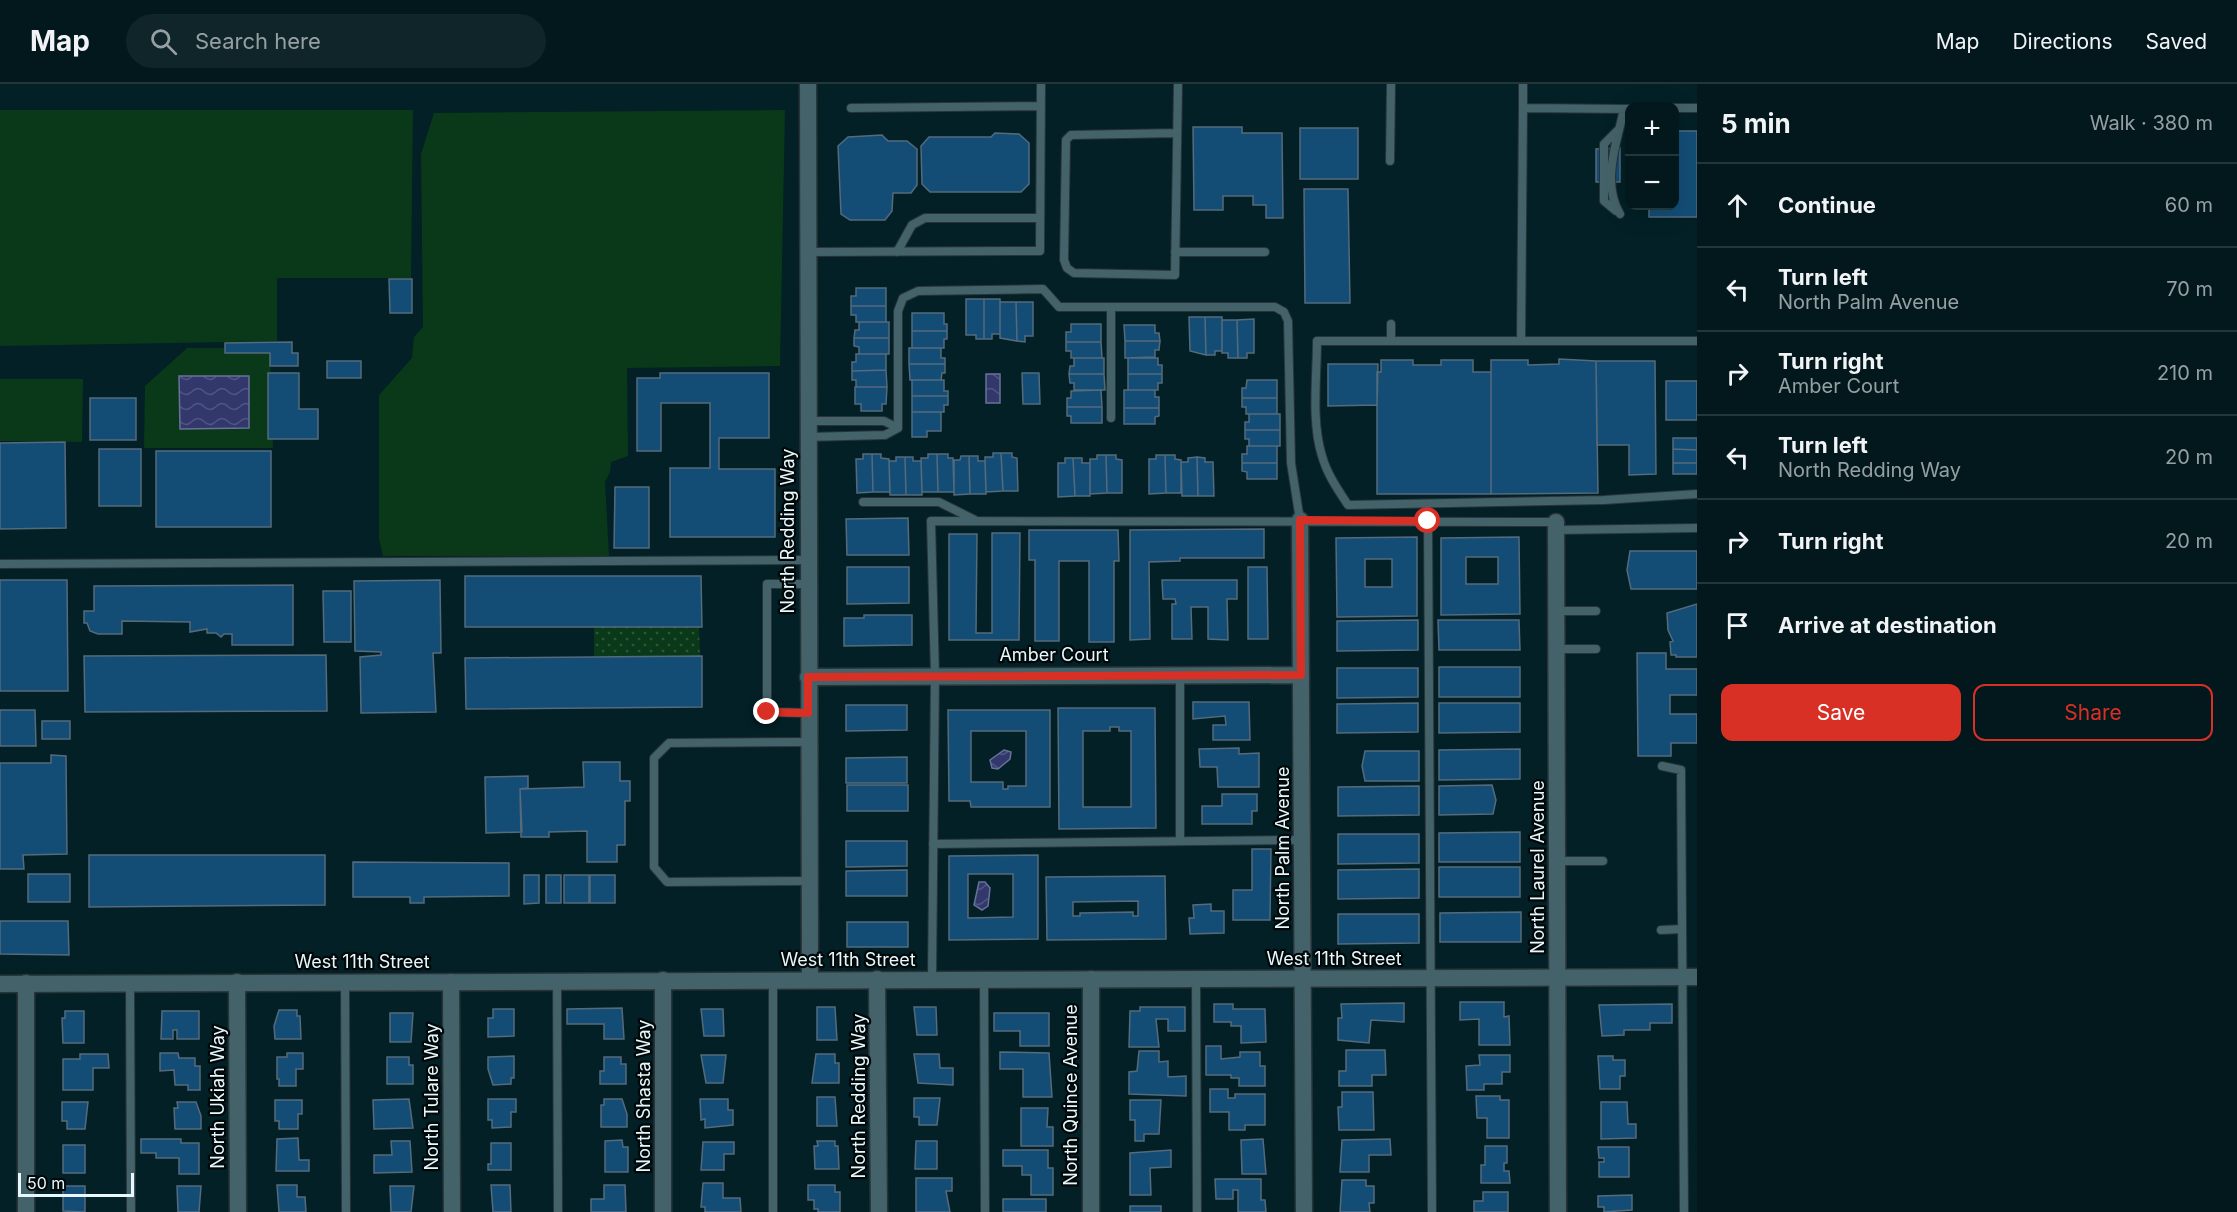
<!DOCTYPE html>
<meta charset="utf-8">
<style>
:root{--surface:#02181c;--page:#102529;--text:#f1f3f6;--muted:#96a0a3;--line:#23373b;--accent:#d93025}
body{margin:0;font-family:Inter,sans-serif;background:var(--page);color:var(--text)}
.controls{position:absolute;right:18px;top:18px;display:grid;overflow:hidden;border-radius:12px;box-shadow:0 6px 24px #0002}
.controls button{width:54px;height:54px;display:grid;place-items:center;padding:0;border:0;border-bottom:2px solid var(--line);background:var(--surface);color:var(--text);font:30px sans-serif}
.scale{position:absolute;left:18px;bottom:15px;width:116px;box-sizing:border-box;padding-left:6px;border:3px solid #e7f8fc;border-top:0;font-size:16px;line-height:21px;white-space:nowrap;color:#e7f8fc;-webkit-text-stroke:4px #01080a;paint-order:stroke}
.stop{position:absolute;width:18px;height:18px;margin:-14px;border:4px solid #d93025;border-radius:50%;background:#fff}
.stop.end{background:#d93025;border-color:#fff;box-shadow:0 2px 6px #0008}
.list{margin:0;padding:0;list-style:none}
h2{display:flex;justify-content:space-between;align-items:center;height:78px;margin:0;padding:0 24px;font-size:26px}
h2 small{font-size:20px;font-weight:400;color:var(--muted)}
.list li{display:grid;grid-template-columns:39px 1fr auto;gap:18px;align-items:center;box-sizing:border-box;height:84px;padding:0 24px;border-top:2px solid var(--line)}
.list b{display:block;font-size:22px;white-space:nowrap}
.list p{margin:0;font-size:20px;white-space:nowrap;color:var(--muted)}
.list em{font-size:20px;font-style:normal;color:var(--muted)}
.actions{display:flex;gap:12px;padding:18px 24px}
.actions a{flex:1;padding:14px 0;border:2px solid var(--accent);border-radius:12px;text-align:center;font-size:21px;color:var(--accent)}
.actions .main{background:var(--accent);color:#fff}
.icon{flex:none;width:33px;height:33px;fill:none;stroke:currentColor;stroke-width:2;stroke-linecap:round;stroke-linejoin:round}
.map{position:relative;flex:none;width:1697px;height:1128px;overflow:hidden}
header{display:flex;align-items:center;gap:36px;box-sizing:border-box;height:84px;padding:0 30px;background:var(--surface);border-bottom:2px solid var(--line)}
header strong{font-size:28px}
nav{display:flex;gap:33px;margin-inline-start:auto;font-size:21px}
.search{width:420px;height:54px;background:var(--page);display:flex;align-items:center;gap:15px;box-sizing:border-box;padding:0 21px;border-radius:33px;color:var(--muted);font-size:22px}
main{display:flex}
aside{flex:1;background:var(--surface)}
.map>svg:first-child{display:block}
.green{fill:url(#green-dots)}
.pitch{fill:#0a3919}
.water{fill:url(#water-waves);stroke:#687297;stroke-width:1.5}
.building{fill:#134d76;stroke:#556a7b;stroke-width:1.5;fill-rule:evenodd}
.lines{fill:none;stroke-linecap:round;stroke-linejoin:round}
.service-casing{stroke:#2a3438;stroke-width:10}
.minor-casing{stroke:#2a3438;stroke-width:19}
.tertiary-casing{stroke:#2a3438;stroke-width:19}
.service{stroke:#446269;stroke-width:8}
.minor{stroke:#446269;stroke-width:16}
.tertiary{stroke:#446269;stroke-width:16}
.route{stroke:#d93025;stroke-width:8}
.labels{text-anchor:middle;stroke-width:4.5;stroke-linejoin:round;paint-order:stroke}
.street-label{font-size:18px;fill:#e7f8fc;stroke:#01080a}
</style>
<header>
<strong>Map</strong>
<div class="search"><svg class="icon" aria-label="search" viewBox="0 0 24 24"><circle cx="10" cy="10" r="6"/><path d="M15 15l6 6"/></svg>Search here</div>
<nav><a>Map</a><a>Directions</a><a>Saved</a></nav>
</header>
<main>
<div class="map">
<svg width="1697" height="1128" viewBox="0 0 1697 1128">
<defs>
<pattern id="green-dots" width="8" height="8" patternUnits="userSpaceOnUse" patternTransform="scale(1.5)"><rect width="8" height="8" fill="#0a3919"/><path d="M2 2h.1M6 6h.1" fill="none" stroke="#2e563b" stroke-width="1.8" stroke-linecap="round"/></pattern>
<pattern id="water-waves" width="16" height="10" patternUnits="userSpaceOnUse" patternTransform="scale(1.5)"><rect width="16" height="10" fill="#32386c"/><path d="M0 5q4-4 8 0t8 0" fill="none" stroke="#505682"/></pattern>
</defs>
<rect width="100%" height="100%" fill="#022026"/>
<path class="green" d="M594,543h105l1,29h-106z"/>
<path class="pitch" d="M0,26h413l-2,168h-134v63l-277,5z
M785,26l-5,256 -153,2 1,88 -17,6 -1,10 -5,10 4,74h-226l-4,-17v-144l33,-37 2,-21 9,-10 -2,-173 13,-41z
M187,264h83l3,100h-129l1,-62z
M0,295h83l-1,63 -82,-1z"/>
<path class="water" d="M986,290h14v29h-14z
M179,292h70v52l-69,1z
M1004,666l7,2 -1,7 -12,10 -6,-1 -2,-8z
M979,798h6l5,6 -2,18 -6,4 -8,-5z"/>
<path class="building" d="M1193,43h49v6h40l1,85h-17v-13h-13v-9h-30v14h-29z
M1300,44h58v51h-58z
M1674,47h23v86h-48v-11h25z
M995,49l24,1 10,9v41l-8,8h-91l-8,-8 -1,-38 8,-9h62z
M882,51l6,6h19l10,8v36l-6,8h-18l-1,18 -7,9h-35l-9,-6 -3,-68 10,-9z
M1620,64v34h-24v-33z
M1304,105h44l2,114h-45z
M389,195h23v34h-22z
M856,204h30v18h-35v-10h5z
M966,215h18v40h-8v-4h-10z
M984,215h16v35h-8v5h-8z
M1000,218h16l1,39 -17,-3z
M1016,218h17v34h-8v6l-8,-1z
M851,222h35v16h-30v-7h-5z
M912,229h32v11h3v7h-35z
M1189,233h16l1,38 -16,-4z
M1205,233h17v34h-7v4h-9z
M1254,235v34h-7v5h-9l-1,-38z
M1222,236h15l1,38h-10v-5h-6z
M859,238h30v16h-35l1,-8h4z
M1071,240h30v18h-35v-10h5z
M1124,241h31v8h4l1,8h-35z
M912,247h35v8h-3v9h-32z
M854,254h35v16h-30v-7l-5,-1z
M1125,257h35l-1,9h-4v7l-30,1z
M292,258v11h6v13h-28v-13h-45v-10z
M1066,258h35l1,16h-31v-7h-5z
M909,264h32v10h4v6h-36z
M856,270h30v16l-34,1v-9h4z
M1074,274h30v16h-35l1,-8h4z
M1128,274h30v7h4v9h-34z
M1559,275l37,2 2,132 -107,1v-134h37v5l31,-1z
M1381,276h32v5h28v-5h32v12h18v122h-114v-122h4z
M327,277h34v17h-34z
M1596,277h59l1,113 -27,1v-30h-32z
M909,280h36v9h-3l-1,7h-31z
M1328,280h50l-1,41 -49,1z
M886,286l1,17h-31v-7h-4v-9z
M268,289h31v36h19v30h-50z
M660,289h109v65h-50v31h56v68h-105v-69h40v-65h-49v48h-24v-73h23z
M1022,289h17l1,31h-17z
M1069,290h35l1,16h-31v-7h-4z
M1128,290h34v9h-4v7h-30z
M912,296h32v11h4v5h-36z
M1247,296h30v18h-35v-10h4z
M1666,297h31v39h-31z
M855,303h32l-1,17h-4v7h-21v-7h-6z
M1101,306l1,17h-35v-9h4v-7z
M1124,306h31v7h4v11h-35z
M912,312h36v9h-4v7h-32z
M90,314h46v42h-46z
M1242,314h35v16h-31v-7h-4z
M1067,323h35v16h-31v-7h-4z
M1124,324h35v8l-4,1v7h-31z
M912,328h29v19h-14v6h-15z
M1249,330h31v16h-35v-8h4z
M1245,346h35v16h-31v-7h-4z
M1673,354h24v12l-24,-1z
M65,358l1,86 -66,1v-86z
M1247,362h30v17h-35v-9h5z
M99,365h42v57h-42z
M1673,365l24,1v13h-24z
M156,367h115v76h-115z
M993,369h8l2,38 -17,1 -1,-35h8z
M1001,369h11v4l5,1 1,33h-15z
M863,370h9l1,38 -16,1 -1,-34h7z
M872,370h9v4l8,1 1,33h-17z
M928,370h9l1,38h-16l-1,-34h7z
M937,370h11v4h5l1,34h-16z
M1097,371h9l1,38 -17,1v-35h7z
M1106,371h10v4l6,1v33h-15z
M1156,371h9l1,38 -17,1v-35h7z
M1165,371h10v4l6,1v33h-15z
M961,372h8l1,38 -16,1v-35h6z
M969,372h9v5h7l1,33h-16z
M896,373h9l1,38h-16l-1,-34h7z
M905,373h8v4h8l1,34h-16z
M1197,373l1,39h-16l-1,-34h7v-4z
M1197,373l8,1v4h8l1,34h-16z
M1065,374h8l2,38 -17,1v-34h7z
M1073,374h9v5h8v33h-15z
M1242,379h35v16h-30v-7l-5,-1z
M1673,379h24v11h-24z
M615,403h34v61h-35z
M908,434l1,37h-62l-1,-36z
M1264,445v29h-84v3l-31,1 1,77 -20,1v-110z
M1029,446h89l1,31h-5v81h-25v-81h-30v80h-24v-81h-6z
M992,449h28l-1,107h-70v-106h28l-1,99h16z
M1417,453v79l-80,1 -1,-79zM1365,475h27v28h-27z
M1519,453l1,77 -79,1v-77zM1466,473h32v27h-32z
M1630,467h67v38h-66l-4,-19z
M847,483h62v36l-62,1z
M1248,483h19l1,72h-20z
M465,492h236l1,51h-237z
M0,496h67l1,111h-68z
M440,496l1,73h-8l3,59 -75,1 -1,-56 21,-2v-3l-26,-1 -1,-70z
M1162,496h75v19h-10l1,41 -20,-1v-32h-17l1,32h-20v-35h4l-1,-5h-12z
M293,501v60h-61v-11h-8l-3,3 -5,-4h-9v-4l-17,3v-10l-68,-1v13h-24l-8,-3 -3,-8h-3v-12h10v-25z
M323,507h28v51h-27z
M1697,520v53h-21v-2h-5l-1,-13 3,-1 -5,-11 -1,-17z
M864,531h48v30l-68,1v-28h20z
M1418,536v30l-81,1v-30z
M1438,536h81l1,30h-81z
M1637,569h29v16h31v26h-27v19h27v29h-26v13h-33z
M326,571l1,56 -242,1 -1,-56z
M702,572v51l-236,2 -1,-51z
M1439,583h81v30h-81z
M1337,584h81v29l-81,1z
M1193,618h56l1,38h-37v-15h13l-1,-9 -32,3z
M1418,619v29l-81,1v-29z
M1439,619h81v29l-81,1z
M846,621h61v25l-61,1z
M1058,624h97l1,120 -97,1zM1110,643h9v4h12v76h-48v-76h27z
M0,626h35l1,36h-36z
M948,626h102v97h-79l-1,-6h-21zM971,647h55v55h-18v3h-5v-7h-32z
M42,637h28v18h-28z
M1239,664v6l20,-1v34h-41l-1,-20h-17l-1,-18z
M1520,665v30l-81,1v-30z
M1365,667h54v30h-54l-3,-15z
M51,671l15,1 1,98 -44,1 1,14h-24v-106h51z
M907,673v26h-61v-25z
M583,678h37v19h10v20h-5v44h-8v17h-30v-31l-38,1v5h-28l-1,-48 64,-2z
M528,692v12l-8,1 2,43 -36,1 -1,-56z
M847,701h61v26h-61z
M1492,701l4,15 -3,14 -54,1v-29z
M1419,702v29l-81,1v-29z
M1222,710h35v17h-5v13h-50v-18h20z
M1520,748v30h-81v-29z
M1338,750h81v29l-81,1z
M846,757h61v25l-61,1z
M1252,765h19l-1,71h-37v-30h19z
M89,771h236v50l-236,2z
M1038,771v84l-89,1v-84zM968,790h45v43l-45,1z
M353,778l156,1v33l-85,1v6h-14v-6h-57z
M1439,783h81v30h-81z
M1419,785v29l-81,1v-29z
M907,786v26h-61v-25z
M28,790h42v28h-42z
M524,791h15v28l-15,1z
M546,791h15v28h-15z
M564,791h25v28h-25z
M590,791h25v28h-25z
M1165,792l1,63 -119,1 -1,-63zM1138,817v15h-5v-4l-53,1v3h-7v-14z
M1211,820v7h13v22l-34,1 -1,-16h5l-1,-13z
M1521,828v30h-81v-29z
M1338,830h81v29l-81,1z
M0,837h68l1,34 -69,-1z
M847,838h61v25h-61z
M1460,918h44v15l5,-1 1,29h-31v-26l-19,1z
M1404,919v19l-33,-2 -2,23 -31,-3v-22h4l-1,-14z
M1214,920h19v5h32l1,33 -25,1v-17h-10v-4h-17z
M1672,920v19h-22v7h-26v5l-22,1 -3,-31z
M817,923h18l2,33h-20z
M914,923h22l1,28h-20z
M1140,923h45v24h-17v-12h-12l3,28h-30l1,-36h10z
M622,924l2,31h-20v-15h-37v-15z
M493,925h21v27l-26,1v-19h5z
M701,925h22l1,27h-20z
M279,926h18v6h3l1,23h-26l-1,-13z
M65,927h19v32h-21l-1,-25h3z
M162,927h37v28h-22v-9h-4v9h-12z
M390,929h23l-2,29h-21z
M994,929h55v33h-29v-15h-26z
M1206,962h15v13l19,-2v-5h20v14h5v20h-26v-8h-8v-3h-25z
M1346,966h39l1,25h-14v11h-33v-15h7z
M1139,967h20v11l9,-1v16l18,-1v20l-57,-2v-22l8,-1z
M1000,968l49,1 3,44h-29v-28h-23z
M160,969h18l1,5h16v8h5v24h-12v-5h-13l-1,-15 -14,1z
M287,969h16v16h-7v17h-17v-7h-2v-22h10z
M80,970h28l1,14h-16v22h-30v-31h17z
M816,970h19v9h4v20h-27z
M914,970h25l1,14h13v17l-35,-2z
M701,971h25l-3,28h-17z
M1479,971h31v17h-8v12h-18v6h-17l-1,-24 14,-1z
M514,972v22h-3v6l-18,1 -5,-16v-12z
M1598,972h15v4h12v16h-5v13h-20z
M387,973h22v8h4v19h-26z
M604,973h17v7h5v20h-26v-13h4z
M1210,1005h18v9h7v-4h30v31h-20v5h-16v-18h-19z
M1342,1008h31l1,38h-35l-1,-23h4z
M1476,1012h24v4h9v38h-22v-20h-10z
M817,1013h18l2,29h-20z
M914,1014h26l-3,27h-18v-8h-5z
M409,1015l4,29 -39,1 -1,-29z
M488,1015h28v13h-5v15l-19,1v-8h-4z
M604,1015h18l5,15v13h-26v-22h3z
M700,1015h28v11h5v15l-28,3v-9l-4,1z
M275,1016h27v14h-4v15h-19v-8h-4z
M1130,1016h31l-2,34h-15v7h-9v-21h-5z
M62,1018h26l-3,27h-18v-8h-5z
M177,1018h19l5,14v13h-26l-1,-21h4z
M1601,1018h26l1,22h8v14l-35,1z
M1021,1024h27l-1,19h6v19h-32z
M298,1054l1,22h10v11h-33l1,-32z
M141,1055h40v4h18v31h-20v-16h-23v-5h-15z
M1263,1055l3,35h-24l-1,-34z
M1390,1055l1,16h-22v17h-29l2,-32z
M622,1056l1,7h5v25h-23v-31z
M391,1057h19l2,31 -38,1v-18h18z
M817,1057h18v5h3l1,23h-24l-1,-23h4z
M916,1057h21v28h-22z
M703,1058h31v12h-10v16h-23z
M491,1059h20v27h-23v-6h3z
M63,1061h22v28h-22z
M1485,1062h22v17h-3v8h5l1,12h-29v-18h4z
M1598,1063h31v30h-30v-15h5v-4h-5z
M1003,1066h45v18h5v27h-22v-20h-9v-9h-19z
M1171,1066v17l-21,1 1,27h-21v-42z
M916,1094h36v13h-6l4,21h-34z
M1215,1095h46v21h4l1,12h-28v-22h-5v9h-17z
M1342,1096h24v6h8v17h-5l1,9h-30z
M703,1099h20v15h17l1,14h-36v-5h-4z
M277,1101h20v12h8l1,15h-27z
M491,1101h19l1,27h-18z
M604,1101h21l1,27h-35v-13h13z
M808,1101h27v7h5v20h-22v-3h-4v-9h-6z
M63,1102h22v26l-22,-1z
M177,1102h24l-2,26h-21z
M390,1102h24l-3,26h-20z
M1483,1108h25v20h-34v-11h9z
M1632,1111v15l-28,2v-5h-6v-11z
M1003,1115h43v13h-43z
M1130,1122h31v6h-31z"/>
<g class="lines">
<defs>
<path id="service" d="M1523,0v24l107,1
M851,24l189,-2
M1674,24h23
M1177,49l-106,2 -5,5 -2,120 3,8 7,5 101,2 3,-191
M1390,77l1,-77
M1616,127l-12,-10v-57l14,-14
M1620,130c-19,-31 -3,-72 4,-105
M808,168l232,-1 1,-167
M897,168l15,-27 13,-7h115
M1175,168h90
M1111,224v110
M1391,240v17h306
M1391,257h-74c0,36 -6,80 5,115 5,18 16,34 26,49l256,-5 93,-6
M1521,257l2,-233
M808,337h76l14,7 -13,7 -77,2
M898,344v-117l5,-13 15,-7 125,-2 16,18h216l9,5 4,9 3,142 9,57
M863,418h76l36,18
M1428,437l4,691
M1556,446l141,-2
M0,480l807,-4
M808,500h-41v128l41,1
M1557,527h39
M1557,565h39
M1180,591v165
M809,658l-140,1 -15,15v109l13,15 142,-1
M1662,682l19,4 3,442
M933,760l370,-4
M1558,777h45
M1661,846l21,-1
M932,895l3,-304 -4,-154 625,1
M984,895l1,233
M1196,895l1,233
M773,896v232
M557,897l1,231
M345,898l1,230
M130,899l1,229"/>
<path id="minor" d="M808,0l2,895
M1300,436l4,692
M1556,438l2,690
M808,593l493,-2
M877,895l2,233
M1091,895v233
M663,896v232
M237,898l1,230
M451,898l1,230
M26,899v229"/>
<path id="tertiary" d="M0,900l1697,-7"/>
</defs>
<use href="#service" class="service-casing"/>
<use href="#minor" class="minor-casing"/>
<use href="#tertiary" class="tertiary-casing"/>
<use href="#service" class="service"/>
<use href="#minor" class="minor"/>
<use href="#tertiary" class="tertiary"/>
</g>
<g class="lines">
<path class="route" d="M767,628l41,1v-36l493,-2 -1,-155 128,1"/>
</g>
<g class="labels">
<g class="street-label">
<text transform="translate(788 447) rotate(-90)" y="6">North Redding Way</text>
<text x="1054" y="577">Amber Court</text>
<text transform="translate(1283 764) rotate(-90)" y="6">North Palm Avenue</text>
<text transform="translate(1538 783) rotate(-90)" y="6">North Laurel Avenue</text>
<text x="1334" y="881">West 11th Street</text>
<text x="848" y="882">West 11th Street</text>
<text x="362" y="884">West 11th Street</text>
<text transform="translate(1071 1011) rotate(-90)" y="6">North Quince Avenue</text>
<text transform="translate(644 1012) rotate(-90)" y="6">North Shasta Way</text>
<text transform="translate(859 1012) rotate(-90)" y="6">North Redding Way</text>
<text transform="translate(218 1013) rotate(-90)" y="6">North Ukiah Way</text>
<text transform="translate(432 1013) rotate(-90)" y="6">North Tulare Way</text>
</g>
</g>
</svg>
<div class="controls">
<button>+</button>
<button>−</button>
</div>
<div class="scale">50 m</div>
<div class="stop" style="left:1428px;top:437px"></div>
<div class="stop end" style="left:767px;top:628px"></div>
</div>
<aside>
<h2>5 min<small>Walk · 380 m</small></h2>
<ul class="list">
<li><svg class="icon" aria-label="ahead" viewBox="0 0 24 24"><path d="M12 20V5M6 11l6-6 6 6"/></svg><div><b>Continue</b></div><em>60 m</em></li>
<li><svg class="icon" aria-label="left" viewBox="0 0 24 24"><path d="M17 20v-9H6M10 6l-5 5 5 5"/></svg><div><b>Turn left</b><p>North Palm Avenue</p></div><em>70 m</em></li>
<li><svg class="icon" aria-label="right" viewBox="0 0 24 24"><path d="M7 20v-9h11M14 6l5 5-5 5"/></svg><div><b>Turn right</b><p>Amber Court</p></div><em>210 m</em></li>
<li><svg class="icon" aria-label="left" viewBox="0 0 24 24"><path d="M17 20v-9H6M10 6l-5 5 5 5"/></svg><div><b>Turn left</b><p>North Redding Way</p></div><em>20 m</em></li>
<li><svg class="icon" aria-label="right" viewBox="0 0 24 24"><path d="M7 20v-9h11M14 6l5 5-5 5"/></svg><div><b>Turn right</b></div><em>20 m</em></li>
<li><svg class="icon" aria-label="arrive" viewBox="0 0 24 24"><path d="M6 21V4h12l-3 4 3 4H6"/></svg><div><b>Arrive at destination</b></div></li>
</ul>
<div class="actions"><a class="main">Save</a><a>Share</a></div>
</aside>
</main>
